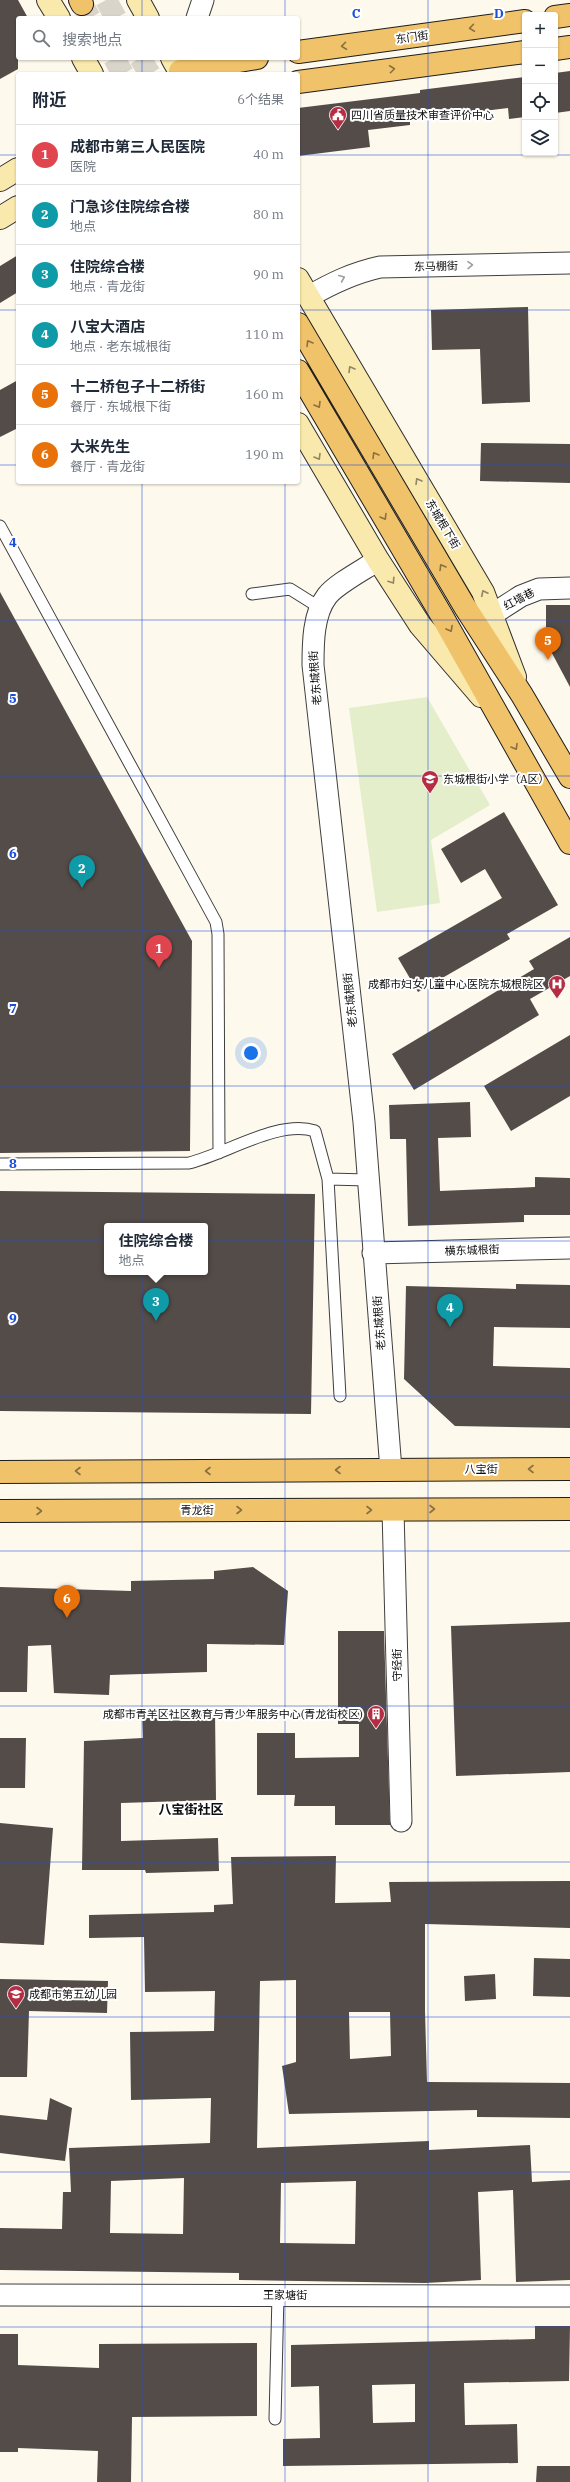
<!DOCTYPE html>
<html lang="zh">
<meta charset="utf-8">
<style>
:root{--surface:#fff;--page:#f6f6f7;--text:#1f2937;--muted:#747a83;--line:#e0e1e3;--accent:#2563eb}
body{margin:0;font-family:"IBM Plex Serif","Noto Sans SC",serif;background:var(--page);color:var(--text)}
.controls{position:absolute;right:12px;top:12px;display:grid;overflow:hidden;border-radius:4px;box-shadow:0 1px 3px #0004}
.controls button{width:36px;height:36px;display:grid;place-items:center;padding:0;border:0;border-bottom:1px solid var(--line);background:var(--surface);color:var(--text);font:20px sans-serif}
.you{position:absolute;left:251px;top:1053px;width:14px;height:14px;margin:-10px;border:3px solid #fff;border-radius:50%;background:#1a73e8;box-shadow:0 0 0 6px #1a73e833}
.badge{display:grid;place-items:center;width:26px;height:26px;border-radius:50%;background:var(--accent);color:#fff;font-size:13px;font-weight:700}
.pin{position:absolute;translate:-50% -33px;filter:drop-shadow(0 1px 2px #0008)}
.pin::after{content:'';position:absolute;top:21px;width:14px;height:12px;background:inherit;clip-path:polygon(0 0,100% 0,50% 100%)}
.popup{position:absolute;left:104px;top:1223px;width:104px;height:52px;box-sizing:border-box;display:grid;place-content:center;border-radius:4px;background:var(--surface);filter:drop-shadow(0 1px 3px #0005);font-size:13px;white-space:nowrap;color:var(--muted)}
.popup b{font-size:15px;color:var(--text)}
.popup::after{content:'';position:absolute;left:50%;top:100%;margin-left:-8px;border:8px solid transparent;border-top-color:var(--surface)}
.list{margin:0;padding:0;list-style:none}
h2{display:flex;justify-content:space-between;align-items:center;height:52px;margin:0;padding:0 16px;font-size:17px}
h2 small{font-size:13px;font-weight:400;color:var(--muted)}
.list li{display:grid;grid-template-columns:26px 1fr auto;gap:12px;align-items:center;box-sizing:border-box;height:60px;padding:0 16px;border-top:1px solid var(--line)}
.list b{display:block;font-size:15px;white-space:nowrap}
.list p{margin:0;font-size:13px;white-space:nowrap;color:var(--muted)}
.list em{font-size:13px;font-style:normal;color:var(--muted)}
.icon{flex:none;width:22px;height:22px;fill:none;stroke:currentColor;stroke-width:2;stroke-linecap:round;stroke-linejoin:round}
.map{position:relative;flex:none;width:570px;height:2482px;overflow:hidden}
.search{position:absolute;background:var(--surface);box-shadow:0 1px 3px #0004;left:16px;top:16px;width:284px;height:44px;display:flex;align-items:center;gap:10px;box-sizing:border-box;padding:0 14px;border-radius:4px;color:var(--muted);font-size:15px}
.panel{position:absolute;background:var(--surface);box-shadow:0 1px 3px #0004;left:16px;top:72px;width:284px;height:412px;border-radius:4px}
.map>svg:first-child{display:block}
.pitch{fill:#e5eeca}
.building{fill:#544c49;fill-rule:evenodd}
.lines{fill:none;stroke-linecap:round;stroke-linejoin:round}
.primary-tunnel{stroke:#dad5cb;stroke-width:22;stroke-dasharray:22 11;stroke-linecap:butt}
.lane-casing{stroke:#3f3f3f;stroke-width:13}
.street-casing{stroke:#3f3f3f;stroke-width:23}
.secondary-casing{stroke:#2e2e2e;stroke-width:24}
.primary-casing{stroke:#1d1d1d;stroke-width:24}
.lane{stroke:#fff;stroke-width:11}
.street{stroke:#fff;stroke-width:21}
.secondary{stroke:#fae9ac;stroke-width:22}
.primary{stroke:#f0c26a;stroke-width:22}
.oneway{stroke:#897040}
.oneway2{stroke:#9e9e9e}
.oneway3{stroke:#8f8664}
.grid{fill:none;stroke:#1d4ed8;stroke-width:1;stroke-opacity:0.55}
.labels{text-anchor:middle;stroke-width:4;stroke-linejoin:round;paint-order:stroke}
.street-label{font-size:11px;fill:#0c0c0c;stroke:#fff}
.poi-label{font-size:11px;fill:#0c0c0c;stroke:#fff;text-anchor:start}
.quarter-label{font-size:13px;font-weight:bold;fill:#0c0c0c;stroke:#fff}
.grid-label{font-size:13px;text-anchor:middle;font-weight:bold;fill:#1d4ed8;stroke:#fff;stroke-width:4;stroke-linejoin:round;paint-order:stroke}
</style>
<div class="map">
<svg width="570" height="2482" viewBox="0 0 570 2482">
<rect width="100%" height="100%" fill="#fef9ed"/>
<path class="pitch" d="M427,697l63,108 -59,35 9,63 -63,9 -28,-204z"/>
<path class="building" d="M0,0h18l10,18h-10v51l-18,10z
M570,71v40l-15,2v-40z
M525,77v40l-16,2 -1,-11 -98,12v5l-42,5 2,17 -72,9v-48l122,-15v-3z
M18,255v37l-18,11v-37z
M528,307l2,95 -48,2 -2,-55 -48,1 -1,-40z
M18,380v48l-18,9v-47z
M481,443l89,1v39l-90,-2z
M0,592l192,349 -2,210 -190,2z
M546,605h24v82l-24,-45z
M504,812l54,93 -51,29 3,5 -92,53 -20,-34 104,-60 -17,-29 -24,14 -20,-34z
M570,937v39l-40,23 9,16 -125,75 -22,-36 142,-85 -5,-8z
M570,1035v61l-59,35 -27,-45z
M470,1102l1,35 -33,1 2,53 95,-4v-10l35,1v37h-46v7l-116,4 -2,-87h-16l-1,-34z
M0,1191l315,3 -4,220 -311,-3zM107,1226h98v46h-98z
M516,1284l54,1v43l-76,-1 -1,39 77,2v60l-115,-2 -51,-47 2,-93 110,3z
M253,1567l35,24 -4,54 -77,-1v28l-97,3 -1,20 -55,-2 -3,-48 -23,1 -1,46h-27v-105l131,4v-10l83,-2v-8z
M570,1622v150l-114,4 -5,-150z
M338,1631h46l6,194h-55v-19h-41l1,-11h-38v-62h38v25l64,-1v-33h-21z
M215,1709l1,91 -95,3v38l97,-3 1,33 -73,2 -1,-3h-63l2,-129 59,-3 -1,-27z
M0,1738h26l-1,50h-25z
M0,1823l53,5 -9,117 -44,-2z
M336,1856l-1,47 56,-1 -2,-20 181,-1v47l-145,-4v87l2,71 143,1v35l-93,-1v-7l-188,4 -7,-48 14,-4v-82l-36,1 -3,167 172,-7v9l101,-5 2,37 38,-2v100l-54,2 -3,-92 -35,2 3,88 -56,3 -186,-3v-7l-239,-3v-42l62,1 1,-37h8l-2,-44 141,-5 1,-45 -80,2 -1,-68 84,-1 1,-40 -70,1 -1,-55 -55,1v-23l125,-3v-7l19,-1 -2,-47zM349,2012h41l1,44 -41,3zM184,2178l-1,56 -73,-1 1,-52zM356,2181l-1,63 -75,-1 1,-60z
M534,1958l36,1v38l-37,-1z
M495,1974l1,25 -31,2 -1,-25z
M0,1979l108,2 -1,32 -78,-2 -2,66h-27z
M50,2098l22,10 -7,53 -65,-8v-38l47,5z
M535,2326h35l-1,55 -105,2 1,42 52,-1 1,39 -235,3v-27l37,-1 -1,-52 -28,1v-42l244,-6zM415,2384v38l-42,1 -1,-38z
M0,2334h18v31l81,3v-24l158,-1v73l-125,1 -1,65h-34l1,-31 -80,-3v4h-18z
M537,2466h33v16h-34z"/>
<g class="lines">
<path class="primary-tunnel" d="M106,0l10,18
M82,4l8,14
M114,58l9,16
M140,58l10,16"/>
<defs>
<path id="lane" d="M0,526l216,396 2,12 1,219
M252,594l38,-5 32,20
M0,1164l189,-1c37,-9 90,-44 126,-32l13,48 12,217
M328,1179l40,1
M275,2419l3,-124"/>
<path id="street" d="M197,18l6,-18
M308,297c24,-14 45,-24 72,-30l190,-4
M378,560c-13,9 -42,24 -51,36 -14,18 -14,48 -14,69l51,457 27,348
M493,614l28,-18 18,-7 31,-1
M373,1253l197,-5
M393,1510l8,311
M0,2295l570,1"/>
<path id="secondary" d="M48,0l11,18
M138,0l10,18
M83,58l9,16
M172,58l9,16
M0,180l18,-11
M0,218l18,-11
M298,279l185,313 32,85
M298,424l80,136 42,65 61,71"/>
<path id="primary" d="M80,0l2,4
M555,17l15,-2
M555,49l15,-2
M298,52l227,-31
M180,71l77,-13
M298,82l227,-30
M298,324l167,283 57,88 48,82
M298,371l144,245 128,227
M0,1472l570,-3
M0,1511l570,-2"/>
</defs>
<use href="#lane" class="lane-casing"/>
<use href="#street" class="street-casing"/>
<use href="#secondary" class="secondary-casing"/>
<use href="#primary" class="primary-casing"/>
<use href="#lane" class="lane"/>
<use href="#street" class="street"/>
<use href="#secondary" class="secondary"/>
<use href="#primary" class="primary"/>
</g>
<defs><path id="oneway-chevron" d="M-2-3.5L2.5 0L-2 3.5" fill="none" stroke-width="1.6" stroke-linecap="round" stroke-linejoin="round"/></defs>
<g class="oneway">
<use href="#oneway-chevron" transform="translate(472 28) rotate(172)"/>
<use href="#oneway-chevron" transform="translate(344 46) rotate(172)"/>
<use href="#oneway-chevron" transform="translate(392 69) rotate(-7)"/>
<use href="#oneway-chevron" transform="translate(309 343) rotate(-121)"/>
<use href="#oneway-chevron" transform="translate(318 405) rotate(59)"/>
<use href="#oneway-chevron" transform="translate(375 455) rotate(-121)"/>
<use href="#oneway-chevron" transform="translate(384 517) rotate(59)"/>
<use href="#oneway-chevron" transform="translate(442 567) rotate(-121)"/>
<use href="#oneway-chevron" transform="translate(450 629) rotate(61)"/>
<use href="#oneway-chevron" transform="translate(515 747) rotate(60)"/>
<use href="#oneway-chevron" transform="translate(531 1469) rotate(180)"/>
<use href="#oneway-chevron" transform="translate(338 1470) rotate(180)"/>
<use href="#oneway-chevron" transform="translate(78 1471) rotate(180)"/>
<use href="#oneway-chevron" transform="translate(208 1471) rotate(180)"/>
<use href="#oneway-chevron" transform="translate(432 1509)"/>
<use href="#oneway-chevron" transform="translate(239 1510)"/>
<use href="#oneway-chevron" transform="translate(369 1510)"/>
<use href="#oneway-chevron" transform="translate(39 1511)"/>
</g>
<g class="oneway2">
<use href="#oneway-chevron" transform="translate(470 265) rotate(-1)"/>
<use href="#oneway-chevron" transform="translate(342 278) rotate(-23)"/>
</g>
<g class="oneway3">
<use href="#oneway-chevron" transform="translate(351 369) rotate(-121)"/>
<use href="#oneway-chevron" transform="translate(318 457) rotate(59)"/>
<use href="#oneway-chevron" transform="translate(418 481) rotate(-121)"/>
<use href="#oneway-chevron" transform="translate(392 581) rotate(57)"/>
<use href="#oneway-chevron" transform="translate(484 593) rotate(-116)"/>
</g>
<path class="grid" d="M142,0v18M285,0v18M428,0v2482M142,58v16M285,58v16M0,155h18M298,155h272M0,310h18M298,310h272M0,465h18M298,465h272M142,482v2000M285,482v2000M0,620h570M0,776h570M0,931h570M0,1086h570M0,1241h570M0,1396h570M0,1551h570M0,1706h570M0,1862h570M0,2017h570M0,2172h570M0,2327h570"/>
<defs>
<symbol id="civic-pin" viewBox="-11 -11 22 30"><path d="M0 17L-7.5 6A9.5 9.5 0 1 1 7.5 6Z" fill="#b42d42" stroke="#fff"/><path d="M-.6-6.5H3V-4.5H.6V-3L4-1V1h2V6H-6V1h2V-1L-.6-3ZM-1.2 2.5V6h2.4V2.5Z" fill="#fff"/></symbol>
<symbol id="school-pin" viewBox="-11 -11 22 30"><path d="M0 17L-7.5 6A9.5 9.5 0 1 1 7.5 6Z" fill="#b42d42" stroke="#fff"/><path d="M0-5L7-2L0 1L-7-2ZM-4 1L0 2.5L4 1V4Q0 6-4 4Z" fill="#fff"/></symbol>
<symbol id="hospital-pin" viewBox="-11 -11 22 30"><path d="M0 17L-7.5 6A9.5 9.5 0 1 1 7.5 6Z" fill="#b42d42" stroke="#fff"/><path d="M-5-5h3v3.5h4V-5h3V5h-3V1.5h-4V5h-3Z" fill="#fff"/></symbol>
<symbol id="building-pin" viewBox="-11 -11 22 30"><path d="M0 17L-7.5 6A9.5 9.5 0 1 1 7.5 6Z" fill="#b42d42" stroke="#fff"/><path d="M-4-6H4V6H1V3H-1V6H-4ZM-2.5-4.3h1.7v1.8h-1.7ZM.8-4.3h1.7v1.8H.8ZM-2.5-1h1.7V.8h-1.7ZM.8-1h1.7V.8H.8Z" fill="#fff"/></symbol>
</defs>
<g fill-rule="evenodd">
<use href="#civic-pin" x="328" y="105" width="20" height="27"/>
<use href="#school-pin" x="420" y="769" width="20" height="27"/>
<use href="#hospital-pin" x="547" y="974" width="20" height="27"/>
<use href="#building-pin" x="366" y="1704" width="20" height="27"/>
<use href="#school-pin" x="6" y="1984" width="20" height="27"/>
</g>
<g class="labels">
<g class="street-label">
<text transform="translate(412 37) rotate(-8)" y="4">东门街</text>
<text transform="translate(436 266) rotate(-1)" y="4">东马棚街</text>
<text transform="translate(443 524) rotate(59)" y="4">东城根下街</text>
<text transform="translate(519 599) rotate(-28)" y="4">红墙巷</text>
<text transform="translate(315 678) rotate(-94)" y="4">老东城根街</text>
<text transform="translate(350 1000) rotate(-96)" y="4">老东城根街</text>
<text transform="translate(472 1250) rotate(-2)" y="4">横东城根街</text>
<text transform="translate(379 1323) rotate(-94)" y="4">老东城根街</text>
<text x="481" y="1473">八宝街</text>
<text x="197" y="1514">青龙街</text>
<text transform="translate(397 1665) rotate(-91)" y="4">守经街</text>
<text x="285" y="2299">王家塘街</text>
</g>
<g class="poi-label">
<text x="351" y="119">四川省质量技术审查评价中心</text>
<text x="443" y="783">东城根街小学（A区）</text>
<text x="544" y="988" text-anchor="end">成都市妇女儿童中心医院东城根院区</text>
<text x="363" y="1718" text-anchor="end">成都市青羊区社区教育与青少年服务中心(青龙街校区)</text>
<text x="29" y="1998">成都市第五幼儿园</text>
</g>
<g class="quarter-label">
<text x="191" y="1814">八宝街社区</text>
</g>
</g>
<g class="grid-label">
<text x="356" y="18">C</text>
<text x="499" y="18">D</text>
<text x="13" y="547">4</text>
<text x="13" y="703">5</text>
<text x="13" y="858">6</text>
<text x="13" y="1013">7</text>
<text x="13" y="1168">8</text>
<text x="13" y="1323">9</text>
</g>
</svg>
<div class="controls">
<button>+</button>
<button>−</button>
<button><svg class="icon" aria-label="locate" viewBox="0 0 24 24"><circle cx="12" cy="12" r="6"/><path d="M12 2v4M12 18v4M2 12h4M18 12h4"/></svg></button>
<button><svg class="icon" aria-label="layers" viewBox="0 0 24 24"><path d="M12 4l9 5-9 5-9-5zM3 14l9 5 9-5"/></svg></button>
</div>
<div class="you"></div>
<div class="pin badge" style="left:159px;top:968px;background:#e0444e">1</div>
<div class="pin badge" style="left:82px;top:888px;background:#0f9aa8">2</div>
<div class="pin badge" style="left:156px;top:1321px;background:#0f9aa8">3</div>
<div class="popup"><b>住院综合楼</b>地点</div>
<div class="pin badge" style="left:450px;top:1327px;background:#0f9aa8">4</div>
<div class="pin badge" style="left:548px;top:660px;background:#e8710a">5</div>
<div class="pin badge" style="left:67px;top:1618px;background:#e8710a">6</div>
<div class="search"><svg class="icon" aria-label="search" viewBox="0 0 24 24"><circle cx="10" cy="10" r="6"/><path d="M15 15l6 6"/></svg>搜索地点</div>
<section class="panel">
<h2>附近<small>6个结果</small></h2>
<ul class="list">
<li><span class="badge" style="background:#e0444e">1</span><div><b>成都市第三人民医院</b><p>医院</p></div><em>40 m</em></li>
<li><span class="badge" style="background:#0f9aa8">2</span><div><b>门急诊住院综合楼</b><p>地点</p></div><em>80 m</em></li>
<li><span class="badge" style="background:#0f9aa8">3</span><div><b>住院综合楼</b><p>地点 · 青龙街</p></div><em>90 m</em></li>
<li><span class="badge" style="background:#0f9aa8">4</span><div><b>八宝大酒店</b><p>地点 · 老东城根街</p></div><em>110 m</em></li>
<li><span class="badge" style="background:#e8710a">5</span><div><b>十二桥包子十二桥街</b><p>餐厅 · 东城根下街</p></div><em>160 m</em></li>
<li><span class="badge" style="background:#e8710a">6</span><div><b>大米先生</b><p>餐厅 · 青龙街</p></div><em>190 m</em></li>
</ul>
</section>
</div>
